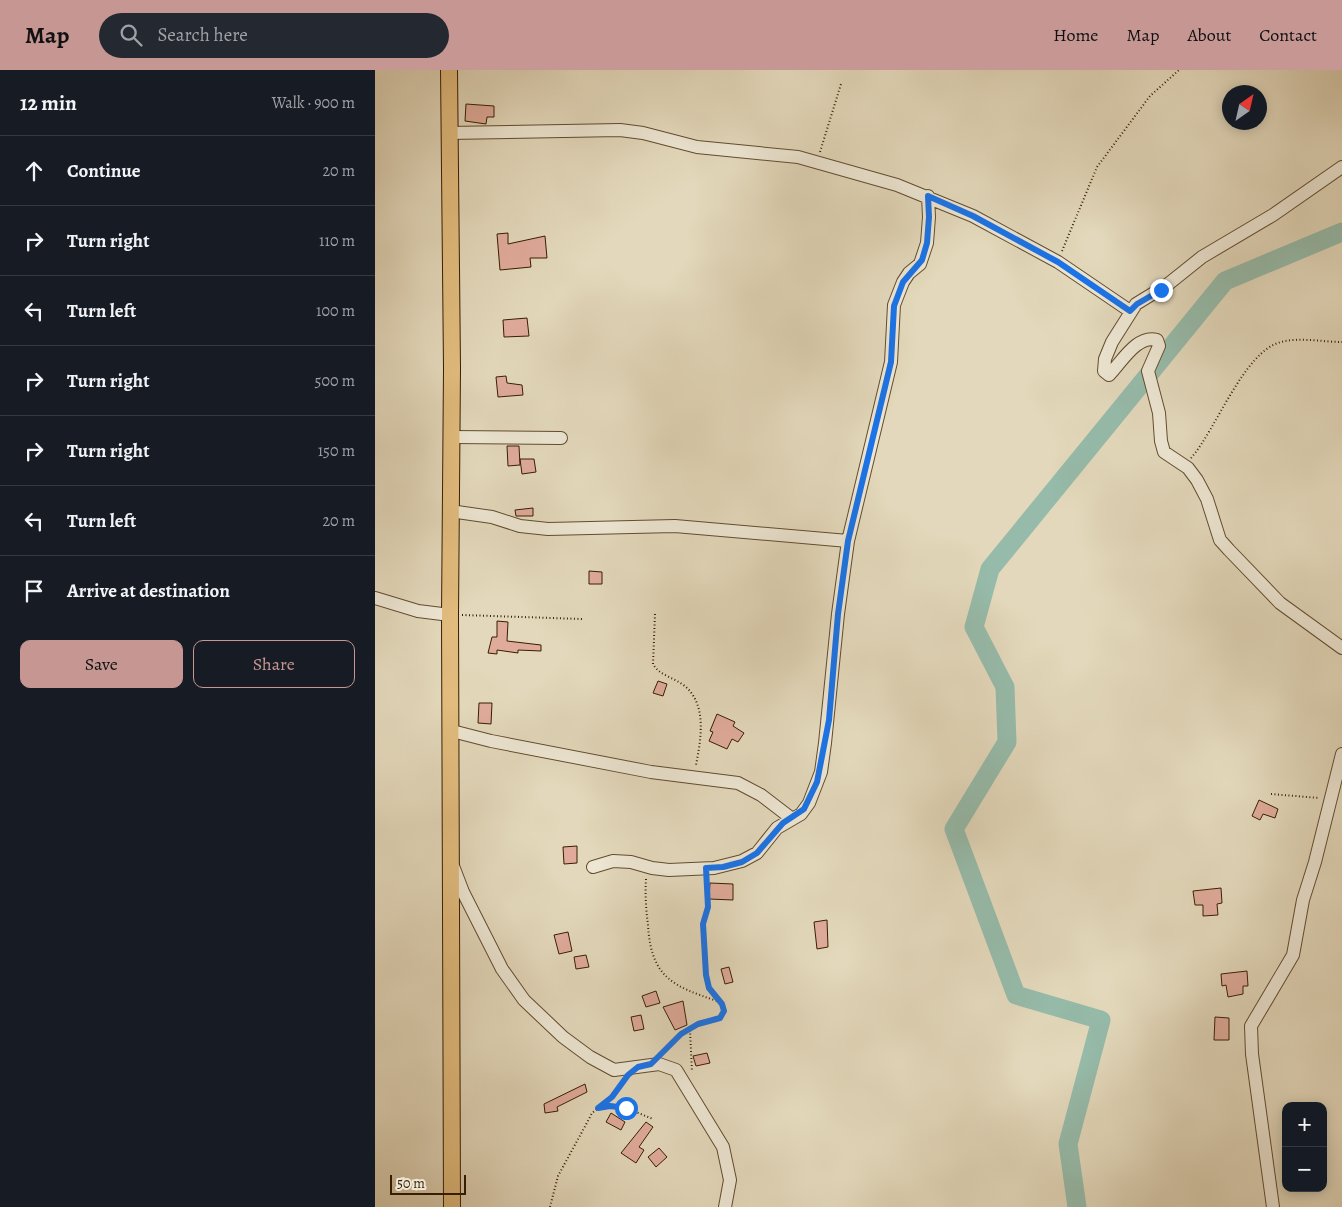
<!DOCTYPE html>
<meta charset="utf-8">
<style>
:root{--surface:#171b24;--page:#242831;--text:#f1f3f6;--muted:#9ea1a6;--line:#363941;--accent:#c59692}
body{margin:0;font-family:Alegreya,serif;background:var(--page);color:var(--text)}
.controls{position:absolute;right:15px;bottom:15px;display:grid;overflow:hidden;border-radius:10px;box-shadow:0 2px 12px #0003}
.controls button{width:45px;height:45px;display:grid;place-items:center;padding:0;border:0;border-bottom:1px solid var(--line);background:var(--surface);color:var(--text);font:25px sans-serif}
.compass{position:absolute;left:847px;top:15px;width:45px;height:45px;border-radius:50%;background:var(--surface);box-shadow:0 2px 12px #0003;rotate:34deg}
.scale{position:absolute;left:15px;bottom:12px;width:76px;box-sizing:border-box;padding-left:5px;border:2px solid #371e00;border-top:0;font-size:14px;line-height:18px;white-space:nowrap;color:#371e00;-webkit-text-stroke:4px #ede6d3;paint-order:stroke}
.stop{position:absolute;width:15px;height:15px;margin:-11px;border:4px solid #1a73e8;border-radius:50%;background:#fff}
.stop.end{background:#1a73e8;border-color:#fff;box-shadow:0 1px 5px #0008}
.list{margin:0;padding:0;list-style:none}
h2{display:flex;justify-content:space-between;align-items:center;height:65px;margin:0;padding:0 20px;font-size:21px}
h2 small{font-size:16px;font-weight:400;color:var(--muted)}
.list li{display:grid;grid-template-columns:32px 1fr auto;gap:15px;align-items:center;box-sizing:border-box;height:70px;padding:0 20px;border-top:1px solid var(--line)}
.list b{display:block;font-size:19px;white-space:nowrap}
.list em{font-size:16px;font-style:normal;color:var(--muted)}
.actions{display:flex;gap:10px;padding:15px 20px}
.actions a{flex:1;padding:11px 0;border:1px solid var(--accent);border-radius:10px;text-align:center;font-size:18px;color:var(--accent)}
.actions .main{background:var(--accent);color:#111}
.icon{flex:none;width:28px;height:28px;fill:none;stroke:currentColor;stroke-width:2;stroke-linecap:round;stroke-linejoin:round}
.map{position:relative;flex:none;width:967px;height:1137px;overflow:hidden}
header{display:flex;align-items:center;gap:30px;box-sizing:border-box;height:70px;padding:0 25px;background:var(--accent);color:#111}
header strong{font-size:24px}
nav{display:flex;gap:28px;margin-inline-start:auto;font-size:18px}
.search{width:350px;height:45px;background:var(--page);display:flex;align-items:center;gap:12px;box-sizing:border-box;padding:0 18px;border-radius:28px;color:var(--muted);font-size:19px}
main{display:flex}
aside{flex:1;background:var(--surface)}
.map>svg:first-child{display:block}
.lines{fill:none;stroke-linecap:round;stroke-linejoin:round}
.river{stroke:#96bbaa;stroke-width:19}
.building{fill:#e0ab9b;stroke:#371e00}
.minor-casing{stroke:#624c2f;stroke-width:14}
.major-casing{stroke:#371e00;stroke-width:18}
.path{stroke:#371e00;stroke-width:2;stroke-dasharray:1 2.5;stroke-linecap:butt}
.minor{stroke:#ede6d3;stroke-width:12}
.major{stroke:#e2bc7e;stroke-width:16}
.route{stroke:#1a73e8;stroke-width:6}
</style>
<header>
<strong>Map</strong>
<div class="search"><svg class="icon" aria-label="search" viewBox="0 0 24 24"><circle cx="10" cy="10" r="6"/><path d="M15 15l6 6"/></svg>Search here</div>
<nav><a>Home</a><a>Map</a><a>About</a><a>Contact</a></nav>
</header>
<main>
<aside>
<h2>12 min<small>Walk · 900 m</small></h2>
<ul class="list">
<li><svg class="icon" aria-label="ahead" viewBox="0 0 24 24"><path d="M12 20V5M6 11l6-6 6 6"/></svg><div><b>Continue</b></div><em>20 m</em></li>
<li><svg class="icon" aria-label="right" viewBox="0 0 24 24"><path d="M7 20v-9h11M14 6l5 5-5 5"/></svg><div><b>Turn right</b></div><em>110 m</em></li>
<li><svg class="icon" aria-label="left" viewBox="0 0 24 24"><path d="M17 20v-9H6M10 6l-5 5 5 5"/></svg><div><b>Turn left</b></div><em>100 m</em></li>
<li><svg class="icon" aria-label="right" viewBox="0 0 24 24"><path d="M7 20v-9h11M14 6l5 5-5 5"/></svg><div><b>Turn right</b></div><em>500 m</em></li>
<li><svg class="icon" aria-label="right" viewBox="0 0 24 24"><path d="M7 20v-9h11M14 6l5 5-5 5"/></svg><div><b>Turn right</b></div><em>150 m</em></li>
<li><svg class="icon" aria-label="left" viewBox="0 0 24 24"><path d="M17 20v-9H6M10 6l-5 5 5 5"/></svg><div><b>Turn left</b></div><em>20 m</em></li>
<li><svg class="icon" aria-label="arrive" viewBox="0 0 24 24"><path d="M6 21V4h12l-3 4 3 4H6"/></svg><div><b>Arrive at destination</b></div></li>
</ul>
<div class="actions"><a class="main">Save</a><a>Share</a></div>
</aside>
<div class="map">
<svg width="967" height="1137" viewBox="0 0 967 1137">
<rect width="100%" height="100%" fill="#e3d8bb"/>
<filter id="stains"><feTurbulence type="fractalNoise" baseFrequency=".004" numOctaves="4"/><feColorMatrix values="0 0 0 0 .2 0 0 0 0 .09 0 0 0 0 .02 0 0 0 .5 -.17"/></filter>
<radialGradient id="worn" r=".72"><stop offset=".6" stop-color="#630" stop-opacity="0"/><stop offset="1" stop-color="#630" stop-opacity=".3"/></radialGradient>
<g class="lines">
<path class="river" d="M702,1137l-9,-63 33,-124 -85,-25 -62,-166 53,-87 -2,-55 -31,-60 16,-58 235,-288 117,-49"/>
</g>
<path class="building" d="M91,34l28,2v11h-7l-1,7 -21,-3z
M133,163v11l37,-8 2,22h-17l1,9 -31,3 -3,-36z
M152,248l2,18 -25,1 -1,-17z
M131,306l1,7 15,2 1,10 -25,2 -2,-20z
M132,376h12l1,19 -12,1z
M145,389h14l2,13 -14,2z
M158,438v8h-17l-1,-6z
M214,501l13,1v12h-13z
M122,551l11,1 -1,19 34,4v6l-23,-1v3l-21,-3v4l-9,-1 4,-16h5z
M283,611l9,3 -4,12 -10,-3z
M104,633h13l-1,21 -13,-1z
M342,644l18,8 -2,4 11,7 -6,9 -6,-3 -5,10 -18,-8 4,-9 -3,-1z
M884,730l19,9 -3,9 -12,-4 -3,6 -8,-4z
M202,776v17l-13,1 -1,-17z
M335,813l23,1v16l-24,-1z
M846,818l1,15 -5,1 1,11 -15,1v-11h-8l-2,-14z
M452,850l1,27 -11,2 -3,-27z
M193,862l4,19 -13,3 -5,-19z
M211,885l3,12 -13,2 -2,-12z
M354,897l4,15 -8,2 -4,-15z
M872,901l1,15h-5v8l-15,3 -2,-12 -4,1 -1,-12z
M281,921l4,12 -14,4 -4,-11z
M308,931l4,24 -12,5 -12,-23z
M266,945l3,14 -10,2 -3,-14z
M840,947l14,1v22h-15z
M332,983l3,10 -14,3 -3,-10z
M210,1014l2,8 -30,15 1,4 -13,2 -1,-9z
M236,1043l14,9 -4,8 -15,-8z
M271,1052l7,5 -14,20 5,3 -8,13 -15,-10z
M284,1078l8,9 -11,10 -8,-10z"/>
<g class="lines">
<defs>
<path id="minor" d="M73,63l172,-3 23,3 54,14 101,10 99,28 76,31 85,46 72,49
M967,97l-69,48 -71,42 -35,28 -31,19 -24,38 -7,17 -1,12 5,4c12,-12 28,-41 48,-35l2,6 -11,25 11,42 2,28 3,11 24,16 9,12 10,19 13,41 9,10 51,53 62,45
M76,367l110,1
M75,441l42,6 28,9 28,3 127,-3 173,15
M0,528l43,13 32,4
M77,661l39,10 160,31 87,11 23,12 30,23
M78,796l10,26 39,77 22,31 39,37 27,20 24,13 45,-6 17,6 47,77 7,33 -5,27
M218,797l20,-6 18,1 21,6 17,2 45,-2 28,-7 15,-8 20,-25 24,-14 8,-11 12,-31 4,-29 13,-129 10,-73 43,-179 3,-57 9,-23 6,-9 11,-9 7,-21 2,-26 -1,-21
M898,1137l-21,-153 -1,-28 42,-71 10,-55 12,-38 27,-108"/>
<path id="major" d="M74,0l3,298 -2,247 2,592"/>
</defs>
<use href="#minor" class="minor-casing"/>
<use href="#major" class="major-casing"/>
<path class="path" d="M445,82l21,-68
M687,181l35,-84 53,-71 29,-26
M816,388c25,-28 53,-107 90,-116 19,-5 42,0 61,0
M280,544l-2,50c6,11 19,13 29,20 26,18 19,55 14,81
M87,545l120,4
M896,724l48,4
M271,809c-1,15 0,31 2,46 3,52 24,61 69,76
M315,960l2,42
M286,983c17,-18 35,-29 59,-35l4,-7c-2,-11 -13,-17 -17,-29l-4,-61 5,-14 -2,-28
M225,1038h26l27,11
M175,1137l8,-31 31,-57 3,-6 20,-16 12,-16"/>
<use href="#minor" class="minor"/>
<use href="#major" class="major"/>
</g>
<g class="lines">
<path class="route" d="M251,1038l-16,-2 -12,2 14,-11 16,-22 10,-8 13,-3 30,-30 17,-10 22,-6 4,-7 -2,-7 -13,-16 -3,-13 -3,-51 5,-17 -2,-39 17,-1 19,-5 15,-9 26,-30 21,-14 13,-27 12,-62 9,-106 10,-73 43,-179 3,-56 9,-24 19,-22 5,-17 2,-26 -1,-21 45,20 85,46 72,49 7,-7 24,-14"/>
</g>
<rect width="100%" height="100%" filter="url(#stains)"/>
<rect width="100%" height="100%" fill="url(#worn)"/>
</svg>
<div class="controls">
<button>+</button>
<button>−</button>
</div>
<svg class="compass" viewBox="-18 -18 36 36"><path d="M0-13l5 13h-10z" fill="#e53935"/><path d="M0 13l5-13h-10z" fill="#9ea1a6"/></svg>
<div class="scale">50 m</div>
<div class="stop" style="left:251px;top:1038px"></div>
<div class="stop end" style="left:786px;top:220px"></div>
</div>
</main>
